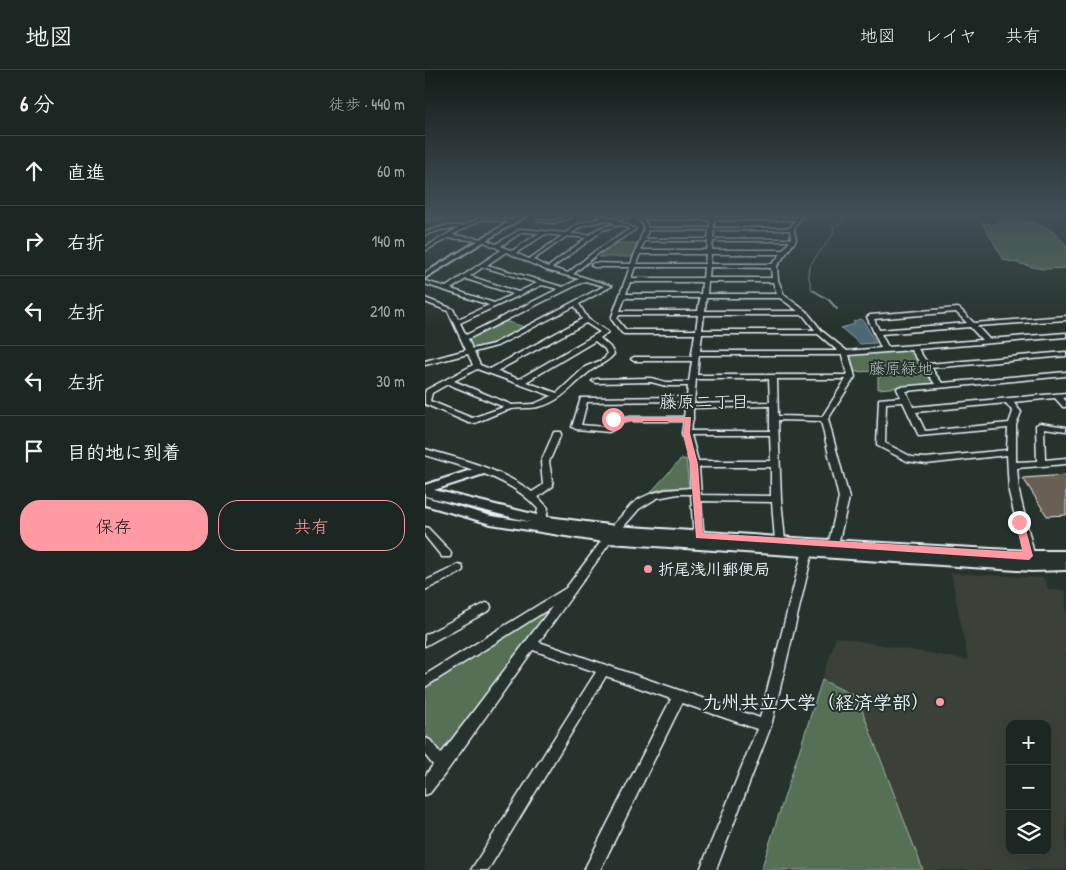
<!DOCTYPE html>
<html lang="ja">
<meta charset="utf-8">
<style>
:root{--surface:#1c2622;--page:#252e2a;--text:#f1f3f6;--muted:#a0a5a5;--line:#3a4340;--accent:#ff9aa2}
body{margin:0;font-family:"Patrick Hand","Klee One",sans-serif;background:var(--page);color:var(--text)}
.controls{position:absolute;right:15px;bottom:15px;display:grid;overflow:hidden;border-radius:10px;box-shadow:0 5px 20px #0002}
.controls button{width:45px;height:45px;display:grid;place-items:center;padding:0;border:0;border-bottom:1px solid var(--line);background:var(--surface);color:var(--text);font:25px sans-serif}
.stop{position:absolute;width:15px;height:15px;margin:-11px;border:4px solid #ff9aa2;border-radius:50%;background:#fff}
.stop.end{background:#ff9aa2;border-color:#fff;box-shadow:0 1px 5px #0008}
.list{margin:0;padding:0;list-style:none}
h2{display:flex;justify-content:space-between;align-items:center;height:65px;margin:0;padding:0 20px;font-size:21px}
h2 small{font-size:16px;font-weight:400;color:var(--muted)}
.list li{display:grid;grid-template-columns:32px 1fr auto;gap:15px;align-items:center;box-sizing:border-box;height:70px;padding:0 20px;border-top:1px solid var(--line)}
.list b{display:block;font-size:19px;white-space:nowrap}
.list em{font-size:16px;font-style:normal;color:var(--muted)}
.actions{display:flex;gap:10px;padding:15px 20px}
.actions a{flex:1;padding:11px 0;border:1px solid var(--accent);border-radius:20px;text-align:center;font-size:18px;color:var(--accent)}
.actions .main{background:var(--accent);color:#111}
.icon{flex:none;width:28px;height:28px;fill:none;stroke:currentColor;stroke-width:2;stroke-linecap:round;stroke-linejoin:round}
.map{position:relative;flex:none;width:641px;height:800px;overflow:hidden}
header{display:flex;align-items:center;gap:30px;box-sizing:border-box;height:70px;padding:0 25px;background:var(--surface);border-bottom:1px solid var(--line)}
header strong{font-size:24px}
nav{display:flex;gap:28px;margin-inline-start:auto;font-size:18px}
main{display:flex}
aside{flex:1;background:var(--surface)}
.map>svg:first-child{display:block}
.built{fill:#3a4039;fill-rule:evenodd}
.green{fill:#567057;stroke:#9fb0a8}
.water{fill:#4d6872;stroke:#8b9fa8}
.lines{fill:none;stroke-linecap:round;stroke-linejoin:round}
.stream-far1{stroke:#8b9fa8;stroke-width:1}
.stream{stroke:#8b9fa8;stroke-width:2}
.river{fill:#4d6872;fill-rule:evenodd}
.building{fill:#6a5e55;stroke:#e8f1f8}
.minor-casing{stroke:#e8f1f8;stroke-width:3}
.tertiary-casing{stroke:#e8f1f8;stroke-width:4}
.minor{fill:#26332d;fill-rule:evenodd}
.tertiary{fill:#26332d;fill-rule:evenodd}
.route{fill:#ff9aa2}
.poi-dot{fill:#ff9aa2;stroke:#26332d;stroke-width:2}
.labels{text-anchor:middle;stroke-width:4;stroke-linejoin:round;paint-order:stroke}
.park-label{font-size:16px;fill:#aebdb8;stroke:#26332d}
.poi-label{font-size:16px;font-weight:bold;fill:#e8f1f8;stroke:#26332d;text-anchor:start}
.neighbourhood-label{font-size:18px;fill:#e8f1f8;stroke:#26332d}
.near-poi-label{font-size:19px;font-weight:bold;fill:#e8f1f8;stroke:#26332d;text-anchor:end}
</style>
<header>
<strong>地図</strong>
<nav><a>地図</a><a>レイヤ</a><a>共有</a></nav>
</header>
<main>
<aside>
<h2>6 分<small>徒歩 · 440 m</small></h2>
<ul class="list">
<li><svg class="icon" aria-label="ahead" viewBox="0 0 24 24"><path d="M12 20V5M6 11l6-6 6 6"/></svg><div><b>直進</b></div><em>60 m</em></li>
<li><svg class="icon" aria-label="right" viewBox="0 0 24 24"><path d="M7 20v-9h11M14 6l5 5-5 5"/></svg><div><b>右折</b></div><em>140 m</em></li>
<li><svg class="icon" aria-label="left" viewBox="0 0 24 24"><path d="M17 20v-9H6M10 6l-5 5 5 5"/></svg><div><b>左折</b></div><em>210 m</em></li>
<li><svg class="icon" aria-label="left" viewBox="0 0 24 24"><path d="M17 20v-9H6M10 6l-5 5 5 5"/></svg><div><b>左折</b></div><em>30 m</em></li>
<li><svg class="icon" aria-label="arrive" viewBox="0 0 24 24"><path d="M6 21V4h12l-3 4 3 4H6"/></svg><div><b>目的地に到着</b></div></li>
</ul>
<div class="actions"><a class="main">保存</a><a>共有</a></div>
</aside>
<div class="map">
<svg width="641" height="800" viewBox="0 0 641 800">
<rect width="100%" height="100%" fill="#26332d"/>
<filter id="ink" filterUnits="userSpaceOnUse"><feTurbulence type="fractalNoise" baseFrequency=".02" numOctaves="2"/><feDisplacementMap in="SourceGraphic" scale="10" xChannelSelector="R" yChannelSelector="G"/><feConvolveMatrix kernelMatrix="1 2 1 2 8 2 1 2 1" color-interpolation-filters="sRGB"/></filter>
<g filter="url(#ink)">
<path class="built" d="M526,503l92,5 6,12 17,1v279h-305l75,-233 132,23zM585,654h37v127h-37z"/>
<path class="green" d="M580,151c28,-1 43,2 61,24v23l-24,1 -38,-9 -22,-37h7l1,2z
M193,173h20l-6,14h-33z
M79,251l21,6 -34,18 -18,5 -5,-12z
M486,279l26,35 -59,5v-18l-23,1 -5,-18z
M256,389h5l3,29h-24l-14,4z
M121,539l4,2 -107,142 -4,-1 -14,-19v-46z
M397,610l35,17 66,173h-162z"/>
<path class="water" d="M434,249l4,1 13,23 -16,1 -19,-16 14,-4 -2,-2z"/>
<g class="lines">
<path class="stream-far1" d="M390,222l-3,-2 -4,-16 1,-8 25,-33 -1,-6 7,-3 5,-9"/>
<path class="stream" d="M388,220l16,10 8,9"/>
<path class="river" d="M42,145h11l-15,7 -38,3v-6z"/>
</g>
<path class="building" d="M641,405v40l-19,1 -24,-38z"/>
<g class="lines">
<defs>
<path id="minor" d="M13,145h7l-20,5v-2z
M135,145h5l6,3 -19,5 -14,-2 2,-1 12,1 12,-3z
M171,145h6l10,4 14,-4h11l3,2h70v-2h4v2l82,1 2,-3h4l-8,14 2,11 -19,26 1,14 6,15 23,17 15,19 25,20 34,-3 -14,-31 3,-2 88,-7 2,1 14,14 92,-7v4l-89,6 12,13 77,-6v4l-148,12 10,15 138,-12v4l-135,12 11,15 124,-11v4l-160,15 7,16 153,-14v4l-3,1 3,3v6h-3l-8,-9 -42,4 8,10 -5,13v37l21,-1 -1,-36 4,-2 26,4v4l-22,-3 1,32 21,-2v6l-49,4 2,24 17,70 -1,3 -4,1 -4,-1 -18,-73 -2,-37 -81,9 -19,-3 -29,-15 -1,-2 2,-45 22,-2 -4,-8 1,-2 37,-3 -24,-34 -62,5 6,22 -27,42 21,79 -13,55h-8l-1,-3 12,-52 -18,-77 -43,-1 3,79 4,42 -2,11h-8l-1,-3 1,-8 -3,-39 -71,-1 3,41 -1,3h-8l-1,-3 -3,-48h-13l-21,4 -18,11 -27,31 -73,102 221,76 44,-172 1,-3h8l1,3 -43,180 -55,144h-16l57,-141 -75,-26 -82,167h-16l87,-171 -65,-23 -118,194h-17l125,-198 -63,-22 -86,121 -17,22 -5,2v-19l8,-11 -8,-10v-17l5,2 11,14 111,-147 -127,80v-12l141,-87 49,-65 17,-19 9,-6 9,-4 15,-4 26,-2 -1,-24 -8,-31 2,-12h-68l-3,9 -4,2 -33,-3 -4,-2 9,-29 106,-1 1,-11h-22l-15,-4 -55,1 -4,-2 4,-2 55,-1 15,4h23l3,-21h-58l-3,-2 3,-2h58v-4l3,-19h-71l-2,-1 -10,-13 -1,-1 19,-52h-36l-3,-2 3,-2 37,1 13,-35 -1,-5 -10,-9 -17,5 20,9 -37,24 -26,21 39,12 -33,18 9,15 20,13 -8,6 10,9 4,7c-7,9 -16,11 -25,18 -13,10 -23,24 -39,31 -14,7 -25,4 -38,6 -13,3 -25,9 -37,14h-6l-44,-19v-11l1,-3 47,-25 -5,-11 -43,11v-4l41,-11 -18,-39 -23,-9v-4l28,11 5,10 31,-14 -64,-21v-3l21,6 55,-37 -19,-9 -34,-3 -23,13v-4l33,-19 -18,2 -15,5v-3l19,-6h19l18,-9 29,3v2h-2l-26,-3 -30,16 31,4 13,5 25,-15 44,4 13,-9 23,-6zM218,149l67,1v8h-62l-1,-4zM181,150l10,4 -17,4 -10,7 -18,-1 11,-8zM289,150h81l-5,8h-76zM195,155l10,4 -35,22 -27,22 -16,-5 51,-38zM223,160h61l-1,9h-63zM289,160h76l1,9h-78zM97,162l17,1 -27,18 -11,-5zM120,164l17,2 -33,23 -13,-6zM142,166l19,2 -38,29 -15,-7zM219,171h64l-1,9h-66zM288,171h77l-7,9h-71zM81,182l40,18 33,9 -16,8 -76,-22zM215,184h66l-1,10h-69zM286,184h70l-9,10h-62zM58,197l54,16 -19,9 -48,-16zM210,197h69l-1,11h-72zM285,197l61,1 1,10h-63zM41,209l47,15 -19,9 -43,-14zM160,211l19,5 -111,58 -21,5 -4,-10zM205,212h72l-1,12h-75zM283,212h65l4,12h-70zM117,215l16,4 -92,46 -6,-12zM200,228h75l-2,13h-78zM281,228h74l18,13h-93zM150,236l7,13 -92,50 -10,-4 -6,-13 23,-6zM531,242l11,11 -88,7 -5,-11zM194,245h79l-2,15h-70l-9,-11zM279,245h99l12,15h-113zM161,253l14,9 -81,47 -22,-8zM545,257l12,13 -94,7 -7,-13zM277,264h116l20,17h-138zM170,271l10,8 2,5 -3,5 -19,8 -28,26 -31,-11zM274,285h143l5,20h-150zM52,299l75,27 -18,8 -22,1 -58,-24zM271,309h73l1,23 -76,2zM352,309h69l-24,38 -44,-1zM23,314l56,23 -32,11 -42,-17 2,-8zM261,331l-2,16h-71l-4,2 -3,8 -25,-2 6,-23zM478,332l16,34 89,-8 -1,22 -81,8 -14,-1 -27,-14 1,-40zM581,333l7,9 -4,11 -84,8 -9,-19zM345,336v25h-80l3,-12v-11zM266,365h79l1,26h-73zM274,397h72v29l-70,-1z
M129,362h6l1,2 -12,28 4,24 -15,11 10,11 -2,12 -6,8h-6l-2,-2 4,-6 2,-11c-29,-33 -73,-41 -113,-54v-6c36,10 76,20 107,43l11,-7 -2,-23z
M0,457l3,1 22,23 1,3 -1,3h-8l-17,-21z
M33,495l4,1 1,3 -1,3 -37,18v-9z
M61,533l4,1 1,3 -1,3 -65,36v-11z"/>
<path id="tertiary" d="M95,145h7l-102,63v-5z
M55,397l6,4 -2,3 -50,16 107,26 75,10 194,13 219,12h37v19l-34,1 -423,-28 -118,-19 -66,-19v-8l66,19 40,6 -106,-26v-11z"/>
</defs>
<use href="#minor" class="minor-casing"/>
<use href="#tertiary" class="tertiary-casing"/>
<use href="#minor" class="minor"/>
<use href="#tertiary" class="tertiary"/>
</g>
</g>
<linearGradient id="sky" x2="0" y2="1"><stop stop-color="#151c19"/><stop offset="0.56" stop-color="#415057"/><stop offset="1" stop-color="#415057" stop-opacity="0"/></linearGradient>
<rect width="641" height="257" fill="url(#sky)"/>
<path class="route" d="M185,347h81l-1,16 8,31 5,69 320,19 -8,-30 4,-4 5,4 9,34 -4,4 -333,-22 -6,-74 -7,-31 2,-12h-72l-3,-1z"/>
<g class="poi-dot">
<circle cx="223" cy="499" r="5"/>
<circle cx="515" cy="632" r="5"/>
</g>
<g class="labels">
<g class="park-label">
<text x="476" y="304">藤原緑地</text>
</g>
<g class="poi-label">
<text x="233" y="505">折尾浅川郵便局</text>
</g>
<g class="neighbourhood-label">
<text x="279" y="338">藤原二丁目</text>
</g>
<g class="near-poi-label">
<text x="505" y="639">九州共立大学（経済学部）</text>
</g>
</g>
</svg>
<div class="controls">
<button>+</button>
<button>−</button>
<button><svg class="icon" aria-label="layers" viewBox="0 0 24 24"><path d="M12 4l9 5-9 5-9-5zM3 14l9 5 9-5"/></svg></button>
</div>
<div class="stop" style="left:188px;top:349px"></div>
<div class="stop end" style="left:594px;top:452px"></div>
</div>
</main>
